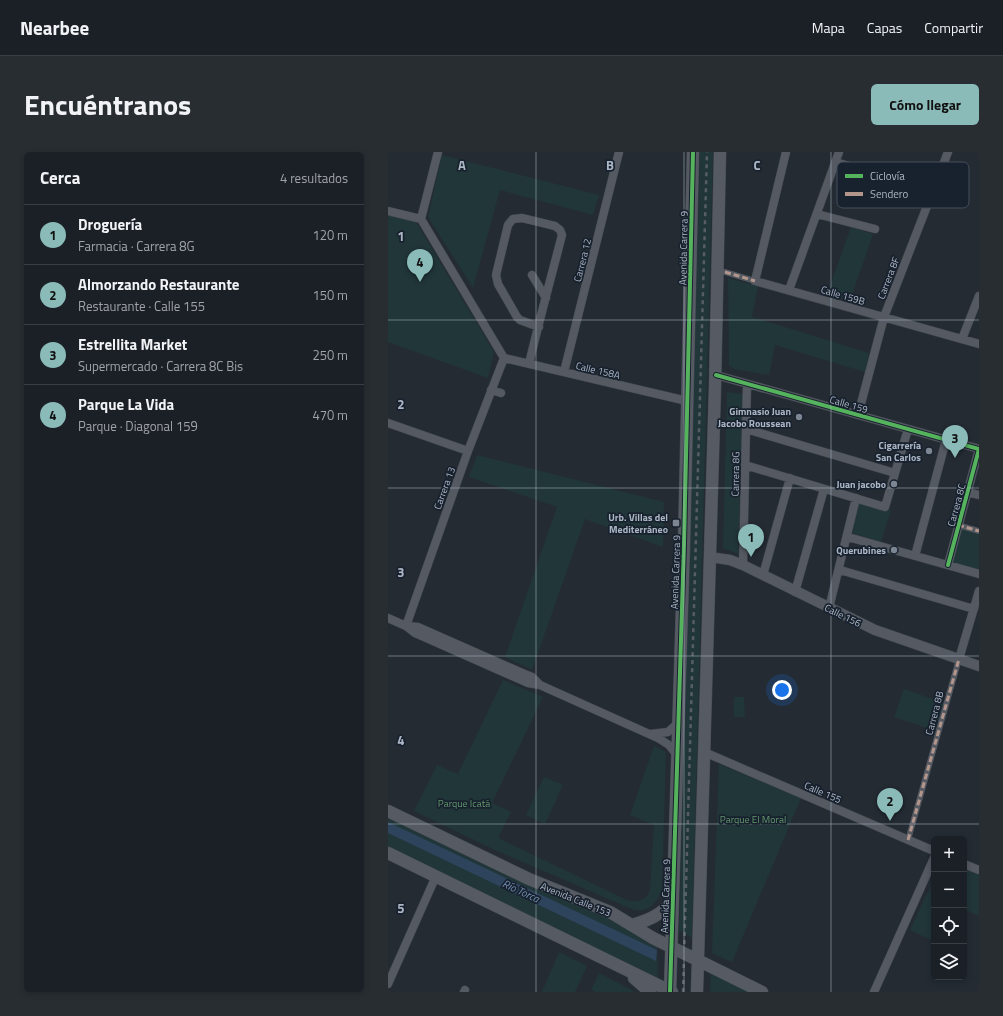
<!DOCTYPE html>
<html lang="es">
<meta charset="utf-8">
<style>
:root{--surface:#1b2026;--page:#282d32;--text:#f1f3f6;--muted:#a0a3a7;--line:#393e43;--accent:#8bbbb9}
body{margin:0;font-family:"Titillium Web",sans-serif;background:var(--page);color:var(--text)}
.controls{position:absolute;right:12px;bottom:12px;display:grid;overflow:hidden;border-radius:6px;box-shadow:0 2px 6px #0003}
.controls button{width:36px;height:36px;display:grid;place-items:center;padding:0;border:0;border-bottom:1px solid var(--line);background:var(--surface);color:var(--text);font:20px sans-serif}
.you{position:absolute;left:394px;top:538px;width:14px;height:14px;margin:-10px;border:3px solid #fff;border-radius:50%;background:#1a73e8;box-shadow:0 0 0 6px #1a73e833}
.badge{display:grid;place-items:center;width:26px;height:26px;border-radius:50%;background:var(--accent);color:#111;font-size:13px;font-weight:700}
.pin{position:absolute;translate:-50% -33px;filter:drop-shadow(0 1px 2px #0008)}
.pin::after{content:'';position:absolute;top:21px;width:14px;height:12px;background:inherit;clip-path:polygon(0 0,100% 0,50% 100%)}
.list{margin:0;padding:0;list-style:none}
h2{display:flex;justify-content:space-between;align-items:center;height:52px;margin:0;padding:0 16px;font-size:17px}
h2 small{font-size:13px;font-weight:400;color:var(--muted)}
.list li{display:grid;grid-template-columns:26px 1fr auto;gap:12px;align-items:center;box-sizing:border-box;height:60px;padding:0 16px;border-top:1px solid var(--line)}
.list b{display:block;font-size:15px;white-space:nowrap}
.list p{margin:0;font-size:13px;white-space:nowrap;color:var(--muted)}
.list em{font-size:13px;font-style:normal;color:var(--muted)}
.icon{flex:none;width:22px;height:22px;fill:none;stroke:currentColor;stroke-width:2;stroke-linecap:round;stroke-linejoin:round}
.map{position:relative;flex:none;width:591px;height:840px;overflow:hidden;border-radius:6px}
header{display:flex;align-items:center;gap:24px;box-sizing:border-box;height:56px;padding:0 20px;background:var(--surface);border-bottom:1px solid var(--line)}
header strong{font-size:19px}
nav{display:flex;gap:22px;margin-inline-start:auto;font-size:14px}
.intro{display:flex;align-items:center;justify-content:space-between;box-sizing:border-box;height:96px;padding:0 24px}
h1{margin:0;font-size:28px}
.button{padding:10px 18px;border-radius:6px;background:var(--accent);color:#111;font-size:14px;font-weight:700}
main{display:flex;gap:24px;padding:0 24px}
aside{flex:1;background:var(--surface);border-radius:6px;box-shadow:0 2px 6px #0003}
.map>svg:first-child{display:block}
.green{fill:#213639}
.water{fill:#2e435c}
.lines{fill:none;stroke-linecap:round;stroke-linejoin:round}
.pedestrian-casing{stroke:#40464c;stroke-width:6}
.minor-casing{stroke:#40464c;stroke-width:9}
.tertiary-casing{stroke:#40464c;stroke-width:11}
.primary-casing{stroke:#414750;stroke-width:13}
.pedestrian{stroke:#545962;stroke-width:5.5}
.minor{stroke:#545962;stroke-width:8}
.tertiary{stroke:#545962;stroke-width:10}
.primary{stroke:#565b63;stroke-width:12}
.rail{stroke:#585d64;stroke-width:2.5;stroke-dasharray:4 4;stroke-linecap:butt}
.quiet{stroke:#b2968c;stroke-width:3;stroke-dasharray:6 3;stroke-linecap:butt}
.cycleway-casing{stroke:#18212e;stroke-width:6}
.cycleway{stroke:#56b35d;stroke-width:4}
.grid{fill:none;stroke:#acb7c6;stroke-width:1;stroke-opacity:0.55}
.poi-dot{fill:#7c8693;stroke:#18212e;stroke-width:1.5}
.labels{text-anchor:middle;stroke-width:3.5;stroke-linejoin:round;paint-order:stroke}
.street-label{font-size:10px;fill:#acb7c6;stroke:#18212e}
.poi-label{font-size:10px;font-weight:bold;fill:#acb7c6;stroke:#18212e;text-anchor:end}
.park-label{font-size:10px;fill:#62986d;stroke:#18212e}
.water-label{font-size:11px;font-style:italic;fill:#728eb2;stroke:#18212e}
.key{fill:#18212e;stroke:#444e5c;stroke-width:1}
.key-label{font-size:11px;fill:#acb7c6}
.grid-label{font-size:13px;text-anchor:middle;font-weight:bold;fill:#acb7c6;stroke:#18212e;stroke-width:3.5;stroke-linejoin:round;paint-order:stroke}
</style>
<header>
<strong>Nearbee</strong>
<nav><a>Mapa</a><a>Capas</a><a>Compartir</a></nav>
</header>
<div class="intro"><h1>Encuéntranos</h1><a class="button">Cómo llegar</a></div>
<main>
<aside>
<h2>Cerca<small>4 resultados</small></h2>
<ul class="list">
<li><span class="badge">1</span><div><b>Droguería</b><p>Farmacia · Carrera 8G</p></div><em>120 m</em></li>
<li><span class="badge">2</span><div><b>Almorzando Restaurante</b><p>Restaurante · Calle 155</p></div><em>150 m</em></li>
<li><span class="badge">3</span><div><b>Estrellita Market</b><p>Supermercado · Carrera 8C Bis</p></div><em>250 m</em></li>
<li><span class="badge">4</span><div><b>Parque La Vida</b><p>Parque · Diagonal 159</p></div><em>470 m</em></li>
</ul>
</aside>
<div class="map">
<svg width="591" height="840" viewBox="0 0 591 840">
<rect width="100%" height="100%" fill="#242b33"/>
<path class="green" d="M312,0h13l-21,786 -13,-8z
M54,3l157,40 -6,20 -93,-25 -27,98 -45,-71z
M0,62l28,8 78,130 -6,26 -100,-36z
M463,75l22,7 -23,67 -22,-9z
M340,126l30,8 -6,31 117,36 -4,19 -90,-27 -6,30 -35,-6 -5,-4z
M339,240l16,2 -5,160 -15,-6z
M89,303l187,47 -1,45 -78,-28 -53,151 -27,-13 52,-150 -88,-30z
M470,350l33,8 -10,32 -29,-9z
M570,373l21,6v43l-31,-9z
M115,528l40,17 -51,106 19,9 -13,26 131,63c10,1 17,-1 21,-11l4,-65 -24,-10 24,-69 12,6 -4,136c-5,17 -15,27 -33,20l-136,-59 -79,-38 23,-46 21,9z
M516,537l43,15 -8,28 -45,-15z
M346,545h10l1,20h-11z
M331,612l82,34 -69,164 -20,-9z
M156,625l19,8 -18,39 -19,-9z
M0,665l220,99 49,30 1,33 -270,-131z
M576,716l15,7v41l-15,-7z
M546,727v62l-24,-11z
M171,800l28,14 -12,26h-33z
M211,821l31,16 4,3h-38l-5,-2z
M323,821l42,19h-43z"/>
<path class="water" d="M0,670l269,128 -1,11 -268,-128z"/>
<g class="lines">
<defs>
<path id="pedestrian" d="M337,120l30,9
M570,373l21,6
M520,688l51,-181"/>
<path id="minor" d="M398,0l-31,129 224,63
M447,10l57,16
M0,59l33,8
M429,62l58,15
M33,67l83,139
M33,67l17,-67
M144,123l14,23
M401,138l50,-138
M574,187l17,-43
M116,206l183,43
M141,212c10,-43 22,-86 33,-129l-2,-5 -5,-4 -33,-8 -9,1 -5,6 -12,50 2,9 19,33 3,3 19,7
M176,220l55,-220
M328,223l263,74 -31,116
M103,238l10,3
M470,263l26,-98 64,-165
M0,271l80,28
M358,277l149,44
M357,313l140,42 23,-78
M579,340l12,3
M460,385l131,37
M527,404l31,-116
M355,413l4,-181
M452,418l134,39
M375,423l27,-97
M407,440l29,-103
M441,456l27,-110
M0,466l18,8 9,7 113,50 12,2 118,53 11,7 8,10
M18,474l62,-175 36,-93
M18,474l12,1 102,45 12,5 8,8
M571,507l20,-68
M263,582l17,-2 10,-9
M316,600l230,99
M576,712l15,6
M0,832l48,-108
M76,840l1,-2
M486,840l60,-134"/>
<path id="tertiary" d="M322,405l20,3 13,5 132,65 104,36"/>
<path id="primary" d="M0,659l141,68 81,33 43,26 109,54
M0,701l284,139
M244,773c17,-5 30,-10 40,-25
M246,826l16,14
M282,840l14,-448 9,-392
M309,840l18,-606 5,-234"/>
</defs>
<use href="#pedestrian" class="pedestrian-casing"/>
<use href="#minor" class="minor-casing"/>
<use href="#tertiary" class="tertiary-casing"/>
<use href="#primary" class="primary-casing"/>
<use href="#pedestrian" class="pedestrian"/>
<use href="#minor" class="minor"/>
<use href="#tertiary" class="tertiary"/>
<use href="#primary" class="primary"/>
<path class="rail" d="M295,840l24,-840"/>
<path class="quiet" d="M337,120l30,9
M570,373l21,6
M520,688l51,-181"/>
<defs>
<path id="cycleway" d="M328,223l263,74 -31,116
M282,840l14,-448 9,-392"/>
</defs>
<use href="#cycleway" class="cycleway-casing"/>
<use href="#cycleway" class="cycleway"/>
</g>
<path class="grid" d="M148,0v840M296,0v840M443,0v840M0,168h591M0,336h591M0,504h591M0,672h591"/>
<g class="poi-dot">
<circle cx="411" cy="265" r="4"/>
<circle cx="541" cy="299" r="4"/>
<circle cx="506" cy="332" r="4"/>
<rect x="284" y="367" width="8" height="8" rx="2"/>
<circle cx="506" cy="398" r="4"/>
</g>
<g class="labels">
<g class="street-label">
<text transform="translate(295 96) rotate(-89)" y="4">Avenida Carrera 9</text>
<text transform="translate(194 108) rotate(-76)" y="4">Carrera 12</text>
<text transform="translate(500 126) rotate(-69)" y="4">Carrera 8F</text>
<text transform="translate(455 143) rotate(16)" y="4">Calle 159B</text>
<text transform="translate(210 218) rotate(13)" y="4">Calle 158A</text>
<text transform="translate(461 252) rotate(16)" y="4">Calle 159</text>
<text transform="translate(347 322) rotate(-89)" y="4">Carrera 8G</text>
<text transform="translate(56 336) rotate(-70)" y="4">Carrera 13</text>
<text transform="translate(568 353) rotate(-75)" y="4">Carrera 8C</text>
<text transform="translate(287 420) rotate(-88)" y="4">Avenida Carrera 9</text>
<text transform="translate(455 463) rotate(26)" y="4">Calle 156</text>
<text transform="translate(546 561) rotate(-75)" y="4">Carrera 8B</text>
<text transform="translate(435 640) rotate(23)" y="4">Calle 155</text>
<text transform="translate(277 744) rotate(-88)" y="4">Avenida Carrera 9</text>
<text transform="translate(188 747) rotate(22)" y="4">Avenida Calle 153</text>
</g>
<g class="poi-label">
<text x="403" y="263">Gimnasio Juan<tspan x="403" dy="12">Jacobo Roussean</tspan></text>
<text x="533" y="297">Cigarrería<tspan x="533" dy="12">San Carlos</tspan></text>
<text x="498" y="336">Juan jacobo</text>
<text x="280" y="369">Urb. Villas del<tspan x="280" dy="12">Mediterráneo</tspan></text>
<text x="498" y="402">Querubines</text>
</g>
<g class="park-label">
<text x="76" y="655">Parque Icatá</text>
<text x="365" y="671">Parque El Moral</text>
</g>
<g class="water-label">
<text transform="translate(133 739) rotate(25)" y="4">Río Torca</text>
</g>
</g>
<rect x="449" y="10" width="132" height="46" rx="6" class="key"/>
<rect x="457" y="22" width="18" height="4" fill="#56b35d"/>
<rect x="457" y="40" width="18" height="4" fill="#b2968c"/>
<g class="key-label">
<text x="482" y="28">Ciclovía</text>
<text x="482" y="46">Sendero</text>
</g>
<g class="grid-label">
<text x="74" y="18">A</text>
<text x="222" y="18">B</text>
<text x="369" y="18">C</text>
<text x="13" y="89">1</text>
<text x="13" y="257">2</text>
<text x="13" y="425">3</text>
<text x="13" y="593">4</text>
<text x="13" y="761">5</text>
</g>
</svg>
<div class="controls">
<button>+</button>
<button>−</button>
<button><svg class="icon" aria-label="locate" viewBox="0 0 24 24"><circle cx="12" cy="12" r="6"/><path d="M12 2v4M12 18v4M2 12h4M18 12h4"/></svg></button>
<button><svg class="icon" aria-label="layers" viewBox="0 0 24 24"><path d="M12 4l9 5-9 5-9-5zM3 14l9 5 9-5"/></svg></button>
</div>
<div class="you"></div>
<div class="pin badge" style="left:363px;top:405px">1</div>
<div class="pin badge" style="left:502px;top:669px">2</div>
<div class="pin badge" style="left:567px;top:306px">3</div>
<div class="pin badge" style="left:32px;top:130px">4</div>
</div>
</main>
